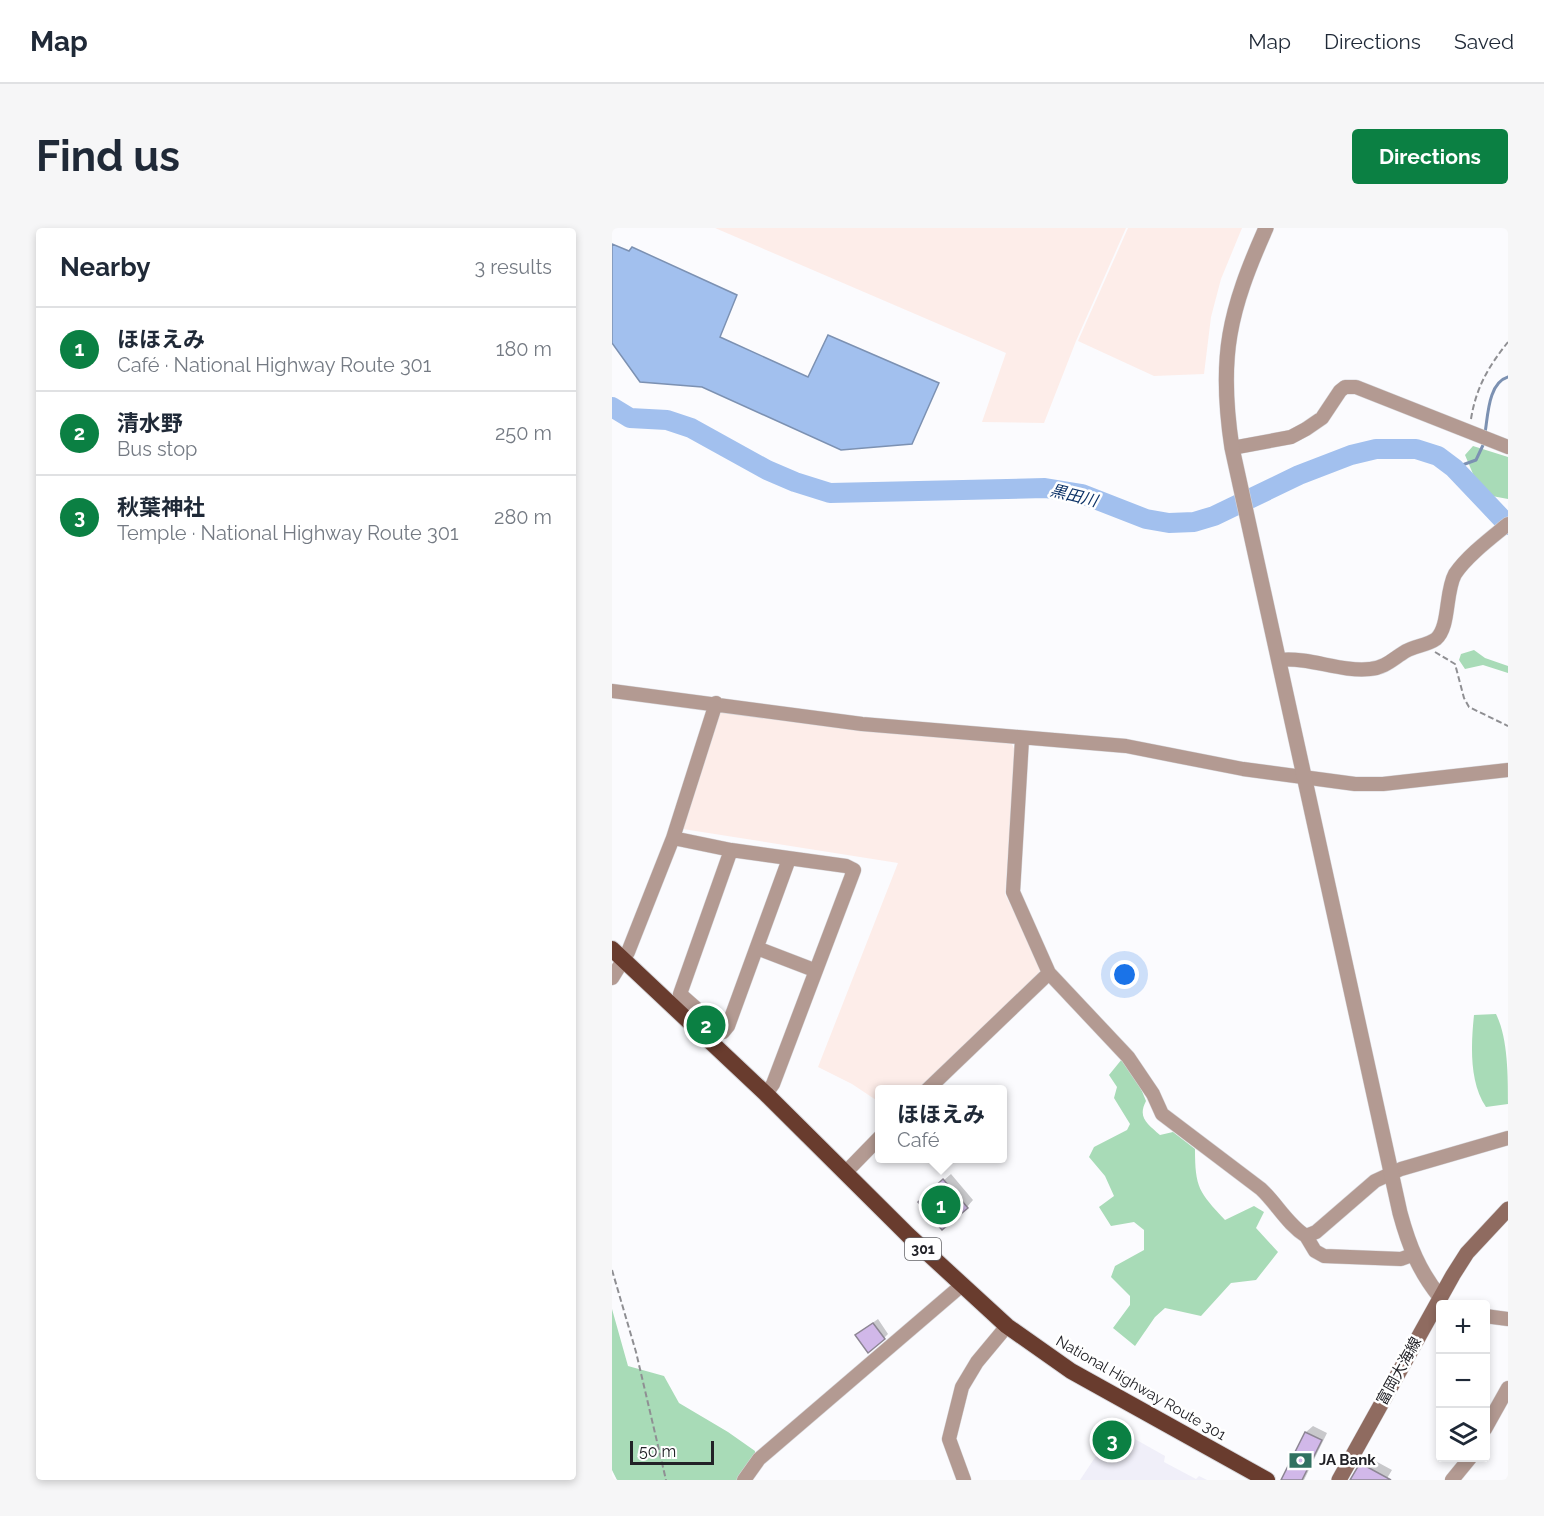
<!DOCTYPE html>
<meta charset="utf-8">
<style>
:root{--surface:#fff;--page:#f6f6f7;--text:#1f2937;--muted:#747a83;--line:#e0e1e3;--accent:#0b8043}
body{margin:0;font-family:Raleway,"Noto Sans JP",sans-serif;background:var(--page);color:var(--text)}
.controls{position:absolute;right:18px;bottom:18px;display:grid;overflow:hidden;border-radius:6px;box-shadow:0 3px 9px #0003}
.controls button{width:54px;height:54px;display:grid;place-items:center;padding:0;border:0;border-bottom:2px solid var(--line);background:var(--surface);color:var(--text);font:30px sans-serif}
.scale{position:absolute;left:18px;bottom:15px;width:84px;box-sizing:border-box;padding-left:6px;border:3px solid #222227;border-top:0;font-size:16px;line-height:21px;white-space:nowrap;color:#222227;-webkit-text-stroke:4px #fff;paint-order:stroke}
.you{position:absolute;left:513px;top:747px;width:21px;height:21px;margin:-15px;border:4px solid #fff;border-radius:50%;background:#1a73e8;box-shadow:0 0 0 9px #1a73e833}
.badge{display:grid;place-items:center;width:39px;height:39px;border-radius:50%;background:var(--accent);color:#fff;font-size:20px;font-weight:700}
.pin{position:absolute;translate:-50% -50%;border:3px solid #fff;box-shadow:0 2px 6px #0006}
.popup{position:absolute;left:263px;top:857px;width:132px;height:78px;box-sizing:border-box;display:grid;place-content:center;border-radius:6px;background:var(--surface);filter:drop-shadow(0 2px 4px #0005);font-size:20px;white-space:nowrap;color:var(--muted)}
.popup b{font-size:22px;color:var(--text)}
.popup::after{content:'';position:absolute;left:50%;top:100%;margin-left:-12px;border:12px solid transparent;border-top-color:var(--surface)}
.list{margin:0;padding:0;list-style:none}
h2{display:flex;justify-content:space-between;align-items:center;height:78px;margin:0;padding:0 24px;font-size:26px}
h2 small{font-size:20px;font-weight:400;color:var(--muted)}
.list li{display:grid;grid-template-columns:39px 1fr auto;gap:18px;align-items:center;box-sizing:border-box;height:84px;padding:0 24px;border-top:2px solid var(--line)}
.list b{display:block;font-size:22px;white-space:nowrap}
.list p{margin:0;font-size:20px;white-space:nowrap;color:var(--muted)}
.list em{font-size:20px;font-style:normal;color:var(--muted)}
.icon{flex:none;width:33px;height:33px;fill:none;stroke:currentColor;stroke-width:2;stroke-linecap:round;stroke-linejoin:round}
.map{position:relative;flex:none;width:896px;height:1252px;overflow:hidden;border-radius:6px}
header{display:flex;align-items:center;gap:36px;box-sizing:border-box;height:84px;padding:0 30px;background:var(--surface);border-bottom:2px solid var(--line)}
header strong{font-size:28px}
nav{display:flex;gap:33px;margin-inline-start:auto;font-size:21px}
.intro{display:flex;align-items:center;justify-content:space-between;box-sizing:border-box;height:144px;padding:0 36px}
h1{margin:0;font-size:42px}
.button{padding:15px 27px;border-radius:6px;background:var(--accent);color:#fff;font-size:21px;font-weight:700}
main{display:flex;gap:36px;padding:0 36px}
aside{flex:1;background:var(--surface);border-radius:6px;box-shadow:0 3px 9px #0003}
.map>svg:first-child{display:block}
.industrial{fill:#fdede9}
.built{fill:#f0eff9}
.forest{fill:#a8dbb7}
.water{fill:#a2c0ee;stroke:#7c91b2;stroke-width:1.5}
.shadow{fill:#0003}
.lines{fill:none;stroke-linecap:round;stroke-linejoin:round}
.stream{stroke:#7c91b2;stroke-width:3}
.river{stroke:#a2c0ee;stroke-width:20}
.building{fill:#d1b8e9;stroke:#8d8694;stroke-width:1.5}
.minor-casing{stroke:#d8d8dc;stroke-width:15}
.tertiary-casing{stroke:#d8d8dc;stroke-width:16}
.secondary-casing{stroke:#d8d8dc;stroke-width:16}
.trunk-casing{stroke:#d8d8dc;stroke-width:18}
.path{stroke:#8f8f93;stroke-width:2;stroke-dasharray:6 3;stroke-linecap:butt}
.minor{stroke:#b39a92;stroke-width:14}
.tertiary{stroke:#b39a92;stroke-width:15}
.secondary{stroke:#8f6b60;stroke-width:15}
.trunk{stroke:#693c2e;stroke-width:16}
.labels{text-anchor:middle;stroke-width:5;stroke-linejoin:round;paint-order:stroke}
.shield{fill:#fff;stroke:#646468;stroke-width:1.5}
.shield-label{font-size:14px;font-weight:bold;fill:#222227}
.street-label{font-size:15px;fill:#222227;stroke:#fff}
.poi-label{font-size:15px;font-weight:bold;fill:#222227;stroke:#fff;text-anchor:start}
.water-label{font-size:16px;font-style:italic;fill:#0c3267;stroke:#fff}
</style>
<header>
<strong>Map</strong>
<nav><a>Map</a><a>Directions</a><a>Saved</a></nav>
</header>
<div class="intro"><h1>Find us</h1><a class="button">Directions</a></div>
<main>
<aside>
<h2>Nearby<small>3 results</small></h2>
<ul class="list">
<li><span class="badge">1</span><div><b>ほほえみ</b><p>Café · National Highway Route 301</p></div><em>180 m</em></li>
<li><span class="badge">2</span><div><b>清水野</b><p>Bus stop</p></div><em>250 m</em></li>
<li><span class="badge">3</span><div><b>秋葉神社</b><p>Temple · National Highway Route 301</p></div><em>280 m</em></li>
</ul>
</aside>
<div class="map">
<svg width="896" height="1252" viewBox="0 0 896 1252">
<rect width="100%" height="100%" fill="#fbfbfe"/>
<path class="industrial" d="M103,0h411l-50,113 -32,82 -62,-1 24,-69z
M516,0h114l-21,51 -10,38 -7,57 -50,2 -76,-35z
M109,478l291,38 3,7 -10,143 36,73 -3,8 -117,114 -41,1 -1,12 -27,-18 -34,-17 80,-204 -215,-34z"/>
<path class="built" d="M514,1206l39,22 -1,6 32,17 3,-3 8,4h-127l26,-39z"/>
<path class="forest" d="M861,218l35,11v42l-16,-3 -16,-15 -11,-26z
M862,422l11,8 23,8v7l-25,-8 -18,4 -6,-9 2,-6z
M884,786c12,24 12,62 12,90l-22,3c-17,-25 -15,-63 -12,-92z
M510,831l15,20 9,22c-9,17 2,23 14,34l13,-3 22,17c0,39 4,43 30,71l29,-14 10,6 -8,16 22,24 -22,28 -25,3 -30,33 -36,-8 -10,9 -20,29 -22,-18 17,-23v-9l-19,-19 4,-11 29,-16v-20l-10,-8 -23,4 -12,-19 15,-11 -9,-20 -16,-19 5,-10 33,-17 3,-6 -16,-26 3,-11 -8,-12z
M0,1081l16,57 36,10 15,27 49,29 27,19v21l-5,8h-133l-5,-10z"/>
<path class="water" d="M0,16l17,7 3,-4 105,48 -17,42 88,40 20,-42 111,48 -27,61 -71,6 -139,-63 -62,-5 -28,-39z"/>
<path class="shadow" d="M339,946l22,26 -6,7 -40,-12z
M266,1091l10,15 -4,4 -23,-7z
M701,1198l14,7 -23,47h-21l23,-48z
M756,1229l24,13 -6,10h-34z"/>
<g class="lines">
<path class="stream" d="M873,205c3,-17 3,-50 23,-56
M842,240l22,-8 8,-17"/>
<path class="river" d="M0,179l18,11 37,2 24,8 76,42 28,12 35,11 215,-5 37,6 64,25 23,4 25,-1 20,-6 85,-41 52,-20 25,-6h40l22,7 16,12 54,57"/>
</g>
<path class="building" d="M331,951l25,29 -26,22 -24,-28z
M261,1095l12,16 -17,14 -13,-18z
M693,1204l17,8 -20,40h-21z
M748,1235l31,17h-41z"/>
<g class="lines">
<defs>
<path id="minor" d="M620,220l59,-11 15,-8 16,-11 18,-27 5,-4h11l152,60
M668,432c30,-3 60,12 90,9 15,-1 24,-11 36,-18 9,-5 22,-6 30,-12 14,-12 9,-47 19,-65 12,-18 36,-36 53,-50
M0,463l250,33 264,22 117,23 112,15h28l125,-14
M410,511l-9,153 36,81 79,84 25,37 9,20 99,75c16,15 27,36 45,47l10,-4 59,-51 26,-12 107,-31
M61,610l58,12 115,16 8,4 -81,214 -7,10
M119,622l-51,144 43,38 5,-6 61,-167
M145,720l57,22
M0,750l16,-26 45,-114 43,-135
M315,862l122,-117
M233,945l35,-36
M694,1008l9,15 9,5 77,3 11,-4
M873,1088l23,3
M873,1201l23,-41
M132,1252l15,-21 203,-174
M352,1252l-15,-41 13,-52 15,-25 30,-36
M840,1252l18,-22"/>
<path id="tertiary" d="M654,0c-37,83 -48,129 -34,220l168,765c9,33 19,58 40,84"/>
<path id="secondary" d="M727,1252l114,-205 14,-22 41,-44"/>
<path id="trunk" d="M0,721l154,145 142,141 99,91 64,45 196,109"/>
</defs>
<use href="#minor" class="minor-casing"/>
<use href="#tertiary" class="tertiary-casing"/>
<use href="#secondary" class="secondary-casing"/>
<use href="#trunk" class="trunk-casing"/>
<path class="path" d="M859,191c5,-31 17,-52 37,-77
M823,424l20,12 9,34 5,9 39,19
M0,1042l24,82 30,128"/>
<use href="#minor" class="minor"/>
<use href="#tertiary" class="tertiary"/>
<use href="#secondary" class="secondary"/>
<use href="#trunk" class="trunk"/>
</g>
<defs>
<symbol id="bank-bare" viewBox="-9 -9 18 18"><path d="M-6-4H6V4H-6ZM0-2.3a2.3 2.3 0 1 0 0 4.6a2.3 2.3 0 1 0 0-4.6Z" fill="#317161" stroke="#fff" stroke-width="2.5" paint-order="stroke"/></symbol>
</defs>
<g fill-rule="evenodd">
<use href="#bank-bare" x="672" y="1216" width="33" height="33"/>
</g>
<g class="labels">
<rect class="shield" x="293" y="1010" width="36" height="22" rx="4.5"/>
<g class="shield-label">
<text x="311" y="1026">301</text>
</g>
<g class="street-label">
<text transform="translate(787 1143) rotate(-61)" y="5">富岡大海線</text>
<text transform="translate(529 1160) rotate(30)" y="5">National Highway Route 301</text>
</g>
<g class="poi-label">
<text x="707" y="1237">JA Bank</text>
</g>
<g class="water-label">
<text transform="translate(462 267) rotate(14)" y="6">黒田川</text>
</g>
</g>
</svg>
<div class="controls">
<button>+</button>
<button>−</button>
<button><svg class="icon" aria-label="layers" viewBox="0 0 24 24"><path d="M12 4l9 5-9 5-9-5zM3 14l9 5 9-5"/></svg></button>
</div>
<div class="scale">50 m</div>
<div class="you"></div>
<div class="pin badge" style="left:329px;top:977px">1</div>
<div class="popup"><b>ほほえみ</b>Café</div>
<div class="pin badge" style="left:94px;top:797px">2</div>
<div class="pin badge" style="left:500px;top:1212px">3</div>
</div>
</main>
